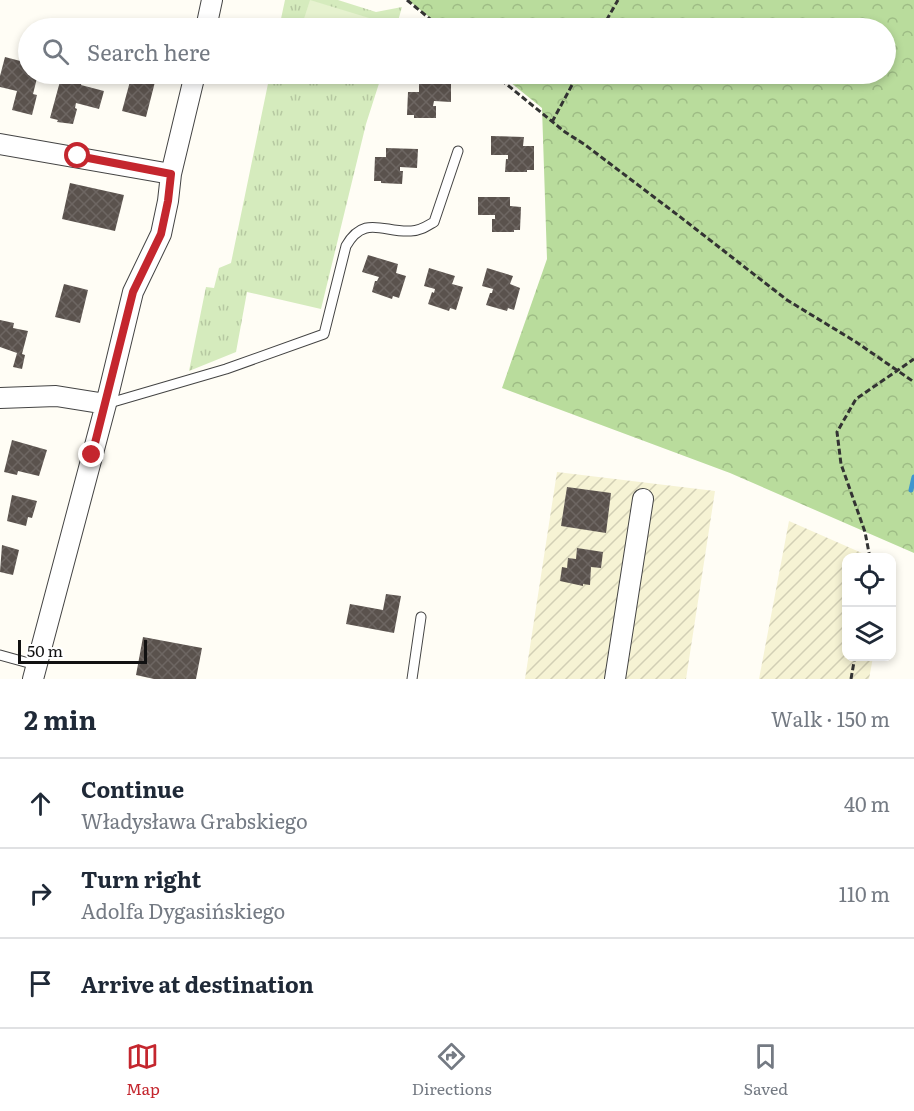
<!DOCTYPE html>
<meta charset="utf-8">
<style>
:root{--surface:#fff;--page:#f2f2f3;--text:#1f2937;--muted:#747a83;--line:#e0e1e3;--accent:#c4262e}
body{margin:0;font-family:Literata,serif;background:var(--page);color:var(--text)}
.controls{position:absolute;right:18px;bottom:18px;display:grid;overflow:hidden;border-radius:12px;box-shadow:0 3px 9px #0003}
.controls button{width:54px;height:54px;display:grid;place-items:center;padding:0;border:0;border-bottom:2px solid var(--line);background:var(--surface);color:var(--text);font:30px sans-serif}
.scale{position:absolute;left:18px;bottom:15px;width:129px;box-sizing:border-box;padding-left:6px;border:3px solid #111;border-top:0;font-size:16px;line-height:21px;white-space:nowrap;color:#111;-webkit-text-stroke:4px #fff;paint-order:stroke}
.stop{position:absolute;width:18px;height:18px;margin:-14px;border:4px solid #c4262e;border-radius:50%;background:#fff}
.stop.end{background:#c4262e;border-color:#fff;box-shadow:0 2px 6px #0008}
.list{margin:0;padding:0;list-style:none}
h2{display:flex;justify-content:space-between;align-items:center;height:78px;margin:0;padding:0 24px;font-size:26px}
h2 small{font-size:20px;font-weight:400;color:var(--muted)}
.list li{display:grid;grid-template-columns:39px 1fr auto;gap:18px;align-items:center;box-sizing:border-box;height:90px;padding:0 24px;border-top:2px solid var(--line)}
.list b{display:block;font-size:22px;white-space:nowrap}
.list p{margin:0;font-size:20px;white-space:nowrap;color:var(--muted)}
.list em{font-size:20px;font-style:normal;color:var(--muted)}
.icon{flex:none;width:33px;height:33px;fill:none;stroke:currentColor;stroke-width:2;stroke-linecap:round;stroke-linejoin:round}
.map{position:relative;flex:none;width:914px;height:679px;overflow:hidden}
.search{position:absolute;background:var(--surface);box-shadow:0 3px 9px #0003;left:18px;right:18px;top:18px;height:66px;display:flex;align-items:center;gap:15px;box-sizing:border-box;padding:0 21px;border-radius:33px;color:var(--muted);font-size:22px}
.sheet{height:348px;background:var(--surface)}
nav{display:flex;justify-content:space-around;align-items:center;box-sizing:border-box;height:84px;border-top:2px solid var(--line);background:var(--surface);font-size:16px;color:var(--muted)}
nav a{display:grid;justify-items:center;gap:3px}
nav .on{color:var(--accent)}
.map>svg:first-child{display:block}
.farmland{fill:url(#farmland-furrows)}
.grass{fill:url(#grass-tufts)}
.forest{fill:url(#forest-crowns)}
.pitch{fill:#e6f2cf}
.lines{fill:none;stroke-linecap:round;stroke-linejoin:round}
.stream{stroke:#3f96cf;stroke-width:5}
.building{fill:url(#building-cross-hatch)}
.service-casing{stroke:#444;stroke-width:11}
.minor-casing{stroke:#444;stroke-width:22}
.path{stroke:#333;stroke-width:3;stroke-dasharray:6 3;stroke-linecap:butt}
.service{stroke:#fff;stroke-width:9}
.minor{stroke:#fff;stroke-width:20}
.route{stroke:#c4262e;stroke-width:8}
</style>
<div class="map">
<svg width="914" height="679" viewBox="0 0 914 679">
<defs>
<pattern id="farmland-furrows" width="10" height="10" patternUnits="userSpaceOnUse" patternTransform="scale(1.5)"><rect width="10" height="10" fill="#f6f3d4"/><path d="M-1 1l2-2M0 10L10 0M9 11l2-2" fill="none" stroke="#d2cfb5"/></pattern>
<pattern id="grass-tufts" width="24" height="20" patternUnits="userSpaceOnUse" patternTransform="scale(1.5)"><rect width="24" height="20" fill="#d5ebbd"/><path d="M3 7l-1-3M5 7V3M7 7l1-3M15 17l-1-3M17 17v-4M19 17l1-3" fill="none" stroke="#b6c8a1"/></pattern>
<pattern id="forest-crowns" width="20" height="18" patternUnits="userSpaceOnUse" patternTransform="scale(1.5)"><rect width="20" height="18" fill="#b9dc9c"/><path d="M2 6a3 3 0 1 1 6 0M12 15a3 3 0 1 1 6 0" fill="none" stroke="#9ebc85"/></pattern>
<pattern id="building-cross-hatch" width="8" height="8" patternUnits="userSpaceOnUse" patternTransform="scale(1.5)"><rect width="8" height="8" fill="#5a524d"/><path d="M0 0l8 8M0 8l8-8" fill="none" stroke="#6d6662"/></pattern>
</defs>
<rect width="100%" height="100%" fill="#fffdf5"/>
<path class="farmland" d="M557,472l158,19 -29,188h-161z
M789,521l82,36 -25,1v98l27,1 -4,22h-110z"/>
<path class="grass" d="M285,0h53l38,12 26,-5 -6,21h-117z
M270,74h112l-16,50 -45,185 -74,-17 -11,60 -47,19 17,-84 8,1 5,-20 12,-5z"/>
<path class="forest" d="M408,0h506v553l-184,-80 -228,-85 45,-129 -5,-151 -42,-34h386v-46h-443z"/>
<path class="pitch" d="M310,0l69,21 -3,7h-75z"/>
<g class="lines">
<path class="stream" d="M911,490l3,-13"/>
</g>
<path class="building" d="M5,57l23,6v11h10l-5,20 4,1 -5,20 -20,-5 5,-19 -17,-4v-11z
M62,74l21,4 -2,7 23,6 -5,18 -23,-6 -1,5 2,1 -4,15 -16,-2 1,-2 -8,-2z
M132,74l24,4 -10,39 -24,-6z
M419,83l32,1v18l-17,-1 -1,5h3v12h-22v-3h-7l1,-23h11z
M491,136l33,1 -1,9h11v24h-7v2h-22l1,-13h2v-4h-17z
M386,148l32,1 -1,19 -17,-1v4h3l-1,13 -21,-1v-2h-7l1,-24h11z
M70,183l54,12 -9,36 -53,-12z
M478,197h32v9l11,1 -1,23h-6v2h-22v-13h3v-4h-17z
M368,255l30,9 -2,9 10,3 -7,22 -6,-2 -1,3 -20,-7 3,-11h2l2,-4 -17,-5z
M429,268l26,8 -3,8 11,3 -7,23 -6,-2 -1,3 -21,-7 4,-12 2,1 1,-4 -11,-3z
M487,268l26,8 -3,8 10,4 -6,22 -6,-2 -1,3 -21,-6 4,-12h2l1,-4 -11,-3z
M64,284l24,6 -8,33 -25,-6z
M0,320l14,3 -1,5 15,3 -6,23 3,1 -3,14 -9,-2 4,-14 -17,-6z
M12,440l35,10 -8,26 -21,-5 -1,4 -13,-3z
M567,487l44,6 -5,40 -45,-7z
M12,495l25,6 -5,17 -4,-1 -2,9 -19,-5z
M2,545l17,5 -6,25 -13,-3z
M577,548l26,4 -2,16 -10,-1 -1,18 -7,-1v2l-23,-5 2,-14 5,1 1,-10 8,1z
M386,594l15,2 -7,37 -48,-9 4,-20 33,6z
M143,637l59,11 -6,31h-42l-18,-4z"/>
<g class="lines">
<defs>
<path id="service" d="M106,404l120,-35 98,-35 22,-88c18,-32 38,-13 65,-15 9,0 16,-5 23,-9l24,-71
M0,655l36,10
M412,679l9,-62"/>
<path id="minor" d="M206,28l6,-28
M0,144l171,30
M0,398l56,-2 50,8
M33,679l73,-275 27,-112 28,-58 7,-33 3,-27 24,-100
M615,679l28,-180"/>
</defs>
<use href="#service" class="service-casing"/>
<use href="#minor" class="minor-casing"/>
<path class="path" d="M407,0l34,28
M602,28l16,-28
M494,74l71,58 19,12 95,72 108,84 69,42 58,40
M552,122l26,-48
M870,558l-5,-26 -24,-68 -4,-32 19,-33 58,-40
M851,679l4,-23"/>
<use href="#service" class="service"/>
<use href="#minor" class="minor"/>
</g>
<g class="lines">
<path class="route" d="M78,156l93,18 -3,27 -7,33 -28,58 -41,163"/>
</g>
</svg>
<div class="controls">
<button><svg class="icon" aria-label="locate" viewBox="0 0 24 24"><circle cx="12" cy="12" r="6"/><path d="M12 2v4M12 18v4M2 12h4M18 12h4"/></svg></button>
<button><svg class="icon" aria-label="layers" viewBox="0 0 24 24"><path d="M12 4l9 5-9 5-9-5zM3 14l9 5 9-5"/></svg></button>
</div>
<div class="scale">50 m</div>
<div class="stop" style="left:78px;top:156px"></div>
<div class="stop end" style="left:92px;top:455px"></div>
<div class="search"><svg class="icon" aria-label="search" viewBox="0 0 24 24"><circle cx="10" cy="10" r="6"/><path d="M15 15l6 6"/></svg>Search here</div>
</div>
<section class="sheet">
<h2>2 min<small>Walk · 150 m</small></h2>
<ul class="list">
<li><svg class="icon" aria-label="ahead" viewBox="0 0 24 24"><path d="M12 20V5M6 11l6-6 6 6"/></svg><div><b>Continue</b><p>Władysława Grabskiego</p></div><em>40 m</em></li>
<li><svg class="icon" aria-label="right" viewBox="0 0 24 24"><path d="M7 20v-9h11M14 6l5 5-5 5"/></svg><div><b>Turn right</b><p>Adolfa Dygasińskiego</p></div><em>110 m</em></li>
<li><svg class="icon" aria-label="arrive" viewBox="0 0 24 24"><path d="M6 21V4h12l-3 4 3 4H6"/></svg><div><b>Arrive at destination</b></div></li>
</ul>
</section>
<nav>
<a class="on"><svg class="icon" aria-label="map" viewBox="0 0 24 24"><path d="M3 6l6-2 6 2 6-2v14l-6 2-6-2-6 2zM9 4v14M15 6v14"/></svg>Map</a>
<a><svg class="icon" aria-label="directions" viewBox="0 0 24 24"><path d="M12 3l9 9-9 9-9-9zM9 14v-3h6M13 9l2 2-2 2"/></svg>Directions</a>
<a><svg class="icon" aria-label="saved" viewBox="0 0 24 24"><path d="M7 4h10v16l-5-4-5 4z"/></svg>Saved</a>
</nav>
